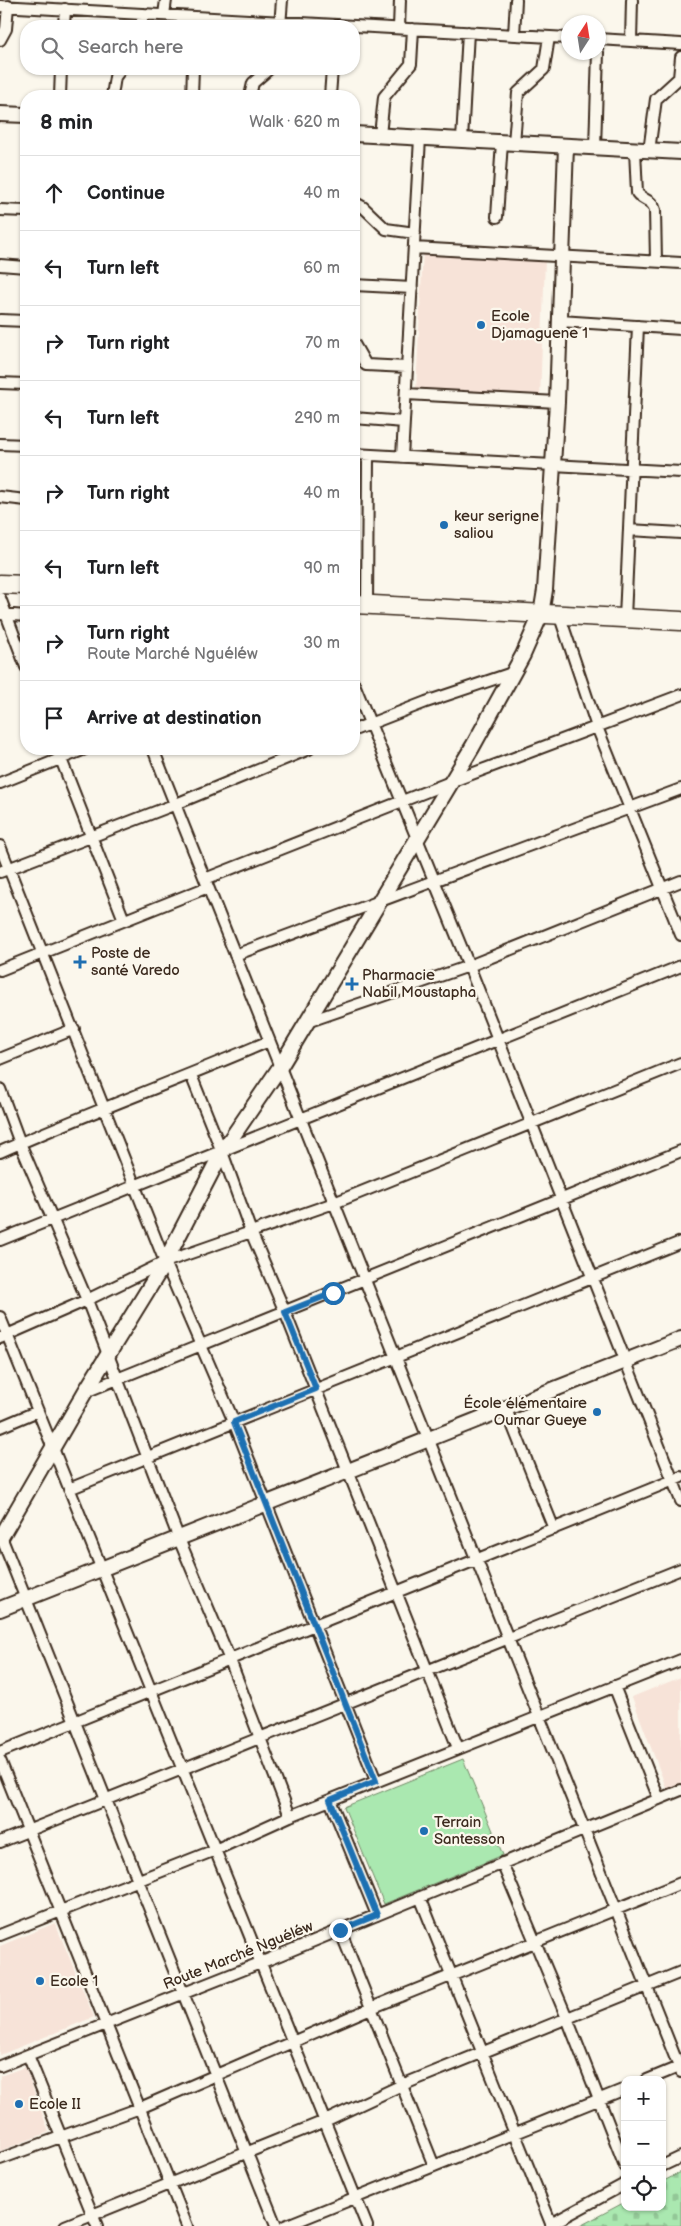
<!DOCTYPE html>
<meta charset="utf-8">
<style>
:root{--surface:#fff;--page:#f2f2f2;--text:#202124;--muted:#757577;--line:#e0e0e0}
body{margin:0;font-family:"Balsamiq Sans",sans-serif;background:var(--page);color:var(--text)}
.controls{position:absolute;right:15px;bottom:15px;display:grid;overflow:hidden;border-radius:10px;box-shadow:0 1px 4px #0004}
.controls button{width:45px;height:45px;display:grid;place-items:center;padding:0;border:0;border-bottom:1px solid var(--line);background:var(--surface);color:var(--text);font:25px sans-serif}
.compass{position:absolute;left:561px;top:15px;width:45px;height:45px;border-radius:50%;background:var(--surface);box-shadow:0 1px 4px #0004;rotate:12deg}
.stop{position:absolute;width:15px;height:15px;margin:-11px;border:4px solid #1f6fb2;border-radius:50%;background:#fff}
.stop.end{background:#1f6fb2;border-color:#fff;box-shadow:0 1px 5px #0008}
.list{margin:0;padding:0;list-style:none}
h2{display:flex;justify-content:space-between;align-items:center;height:65px;margin:0;padding:0 20px;font-size:21px}
h2 small{font-size:16px;font-weight:400;color:var(--muted)}
.list li{display:grid;grid-template-columns:32px 1fr auto;gap:15px;align-items:center;box-sizing:border-box;height:75px;padding:0 20px;border-top:1px solid var(--line)}
.list b{display:block;font-size:19px;white-space:nowrap}
.list p{margin:0;font-size:16px;white-space:nowrap;color:var(--muted)}
.list em{font-size:16px;font-style:normal;color:var(--muted)}
.icon{flex:none;width:28px;height:28px;fill:none;stroke:currentColor;stroke-width:2;stroke-linecap:round;stroke-linejoin:round}
.map{position:relative;flex:none;width:681px;height:2226px;overflow:hidden}
.search{position:absolute;background:var(--surface);box-shadow:0 1px 4px #0004;left:20px;top:20px;width:340px;height:55px;display:flex;align-items:center;gap:12px;box-sizing:border-box;padding:0 18px;border-radius:20px;color:var(--muted);font-size:19px}
.panel{position:absolute;background:var(--surface);box-shadow:0 1px 4px #0004;left:20px;top:90px;width:340px;height:665px;border-radius:20px}
.map>svg:first-child{display:block}
.built{fill:#f7e3d8}
.cemetery{fill:url(#cemetery-stones);stroke:#728967}
.pitch{fill:#aae8b0;stroke:#728967}
.lines{fill:none;stroke-linecap:round;stroke-linejoin:round}
.street-casing{stroke:#3b2a1e;stroke-width:14}
.secondary-casing{stroke:#3b2a1e;stroke-width:18}
.highway-casing{stroke:#3b2a1e;stroke-width:21}
.street{stroke:#fbf7ec;stroke-width:10}
.secondary{stroke:#fbf7ec;stroke-width:14}
.highway{stroke:#fbf7ec;stroke-width:18}
.route{stroke:#1f6fb2;stroke-width:6}
.poi-dot{fill:#1f6fb2;stroke:#fbf7ec;stroke-width:2}
.labels{text-anchor:middle;stroke-width:4.5;stroke-linejoin:round;paint-order:stroke}
.poi-label{font-size:15px;fill:#3b2a1e;stroke:#fbf7ec;text-anchor:start}
.street-label{font-size:15px;fill:#3b2a1e;stroke:#fbf7ec}
</style>
<div class="map">
<svg width="681" height="2226" viewBox="0 0 681 2226">
<defs>
<pattern id="cemetery-stones" width="16" height="16" patternUnits="userSpaceOnUse" patternTransform="scale(1.25)"><rect width="16" height="16" fill="#aae8b0"/><path d="M2 7V4a2 2 0 0 1 4 0v3zM10 15v-3a2 2 0 0 1 4 0v3z" fill="#93c797"/></pattern>
</defs>
<rect width="100%" height="100%" fill="#fbf7ec"/>
<filter id="ink" filterUnits="userSpaceOnUse"><feTurbulence type="fractalNoise" baseFrequency=".02" numOctaves="2"/><feDisplacementMap in="SourceGraphic" scale="10" xChannelSelector="R" yChannelSelector="G"/><feConvolveMatrix kernelMatrix="1 2 1 2 8 2 1 2 1" color-interpolation-filters="sRGB"/></filter>
<g filter="url(#ink)">
<path class="built" d="M423,250l122,9 -5,140 -124,-8z
M681,1677v107l-14,6 -35,-93z
M55,1923l39,94 -94,38v-109z
M25,2067l24,65 -49,19v-75z"/>
<path class="cemetery" d="M681,2172v54h-101l45,-24v5h37v-25z"/>
<path class="pitch" d="M463,1759l40,96 -119,49 -40,-97z"/>
<g class="lines">
<defs>
<path id="street" d="M0,6l568,32
M164,15l2,-15
M64,26l1,-17
M141,26l2,-12
M280,26l2,-26
M399,28l1,-28
M514,35l2,-35
M598,39l83,5
M0,40l6,-11 2,-23
M631,41l1,-41
M60,96l1,-27
M112,96l3,-19 6,-8
M192,96l1,-27
M250,96l3,-13 16,-14
M330,96l2,-27
M380,135l4,-38 27,-33 2,-35
M462,140l6,-108
M514,143l4,-50 26,-24 5,-32
M595,148l3,-96
M635,150l2,43c6,8 15,6 18,17l1,51
M649,151l7,-52 23,-21 2,-21
M354,202l9,5 23,22 29,4
M0,210l26,1
M497,217l5,-75
M414,248l267,15
M0,265l26,2
M354,285l58,3
M0,320l26,1
M560,321l121,8
M354,344l12,21 41,2
M0,383l26,1
M406,394l151,8
M354,418l50,4
M0,444l26,1
M354,454l327,18
M402,457l18,-319
M0,497l26,3
M629,530l52,3
M0,598l26,69
M367,605l1,-150
M1,614l25,2
M559,614l38,113 84,208
M625,618l13,-292
M354,684l115,282 212,535
M354,730l72,-28 89,-30
M57,749l67,171
M153,749l528,1323
M0,783l85,-34
M0,846l165,416 69,160 142,359
M0,872l176,-68 133,-55
M205,879l248,-98 228,-86
M235,955l446,-166
M0,970l208,-83
M307,1022l162,-56 212,-85
M0,1059l74,-30
M191,1075l31,77 29,80 34,80 173,436
M0,1089l20,54 67,157 92,239 51,121 60,156
M0,1152c89,-40 180,-72 269,-111
M0,1240l681,-274
M0,1317l367,909
M0,1338l87,-38 78,-38 169,-59 347,-140
M85,1392l596,-241
M506,1409l48,120
M0,1427l38,-16
M69,1489l612,-247
M0,1534l276,692
M614,1686l45,113
M0,1752l681,-275
M0,1760l187,466
M330,1800l47,115
M0,1842l681,-273
M502,1863l65,155 58,148
M420,1897l132,329
M340,1930l94,236
M0,1935l215,-85 75,-34 391,-156
M28,2055l69,171
M0,2066l260,-103 421,-173
M647,2080l34,-14
M0,2159l140,-51 231,-100 310,-125
M662,2166l19,-9
M551,2224l74,-40
M65,2226l260,-105 77,-36 279,-113
M285,2226l340,-137"/>
<path id="secondary" d="M0,114l26,1
M354,134l327,18
M0,1539l85,-147 80,-130 57,-110 58,-85 193,-321 50,-91 18,-41 4,-24 12,-188 9,-256
M0,1609l681,-270"/>
<path id="highway" d="M0,584l26,1
M354,604l327,17"/>
</defs>
<use href="#street" class="street-casing"/>
<use href="#secondary" class="secondary-casing"/>
<use href="#highway" class="highway-casing"/>
<use href="#street" class="street"/>
<use href="#secondary" class="secondary"/>
<use href="#highway" class="highway"/>
</g>
</g>
<g class="lines" filter="url(#ink)">
<path class="route" d="M333,1293l-48,19 31,77 -82,33 142,359 -46,19 47,115 -37,15"/>
</g>
<g class="poi-dot">
<circle cx="481" cy="325" r="5"/>
<circle cx="444" cy="525" r="5"/>
<path d="M77.5 954.5h5v5h5v5h-5v5h-5v-5h-5v-5h5z"/>
<path d="M349.5 976.5h5v5h5v5h-5v5h-5v-5h-5v-5h5z"/>
<circle cx="597" cy="1412" r="5"/>
<circle cx="424" cy="1831" r="5"/>
<circle cx="40" cy="1981" r="5"/>
<circle cx="19" cy="2104" r="5"/>
</g>
<g class="labels">
<g class="poi-label">
<text x="491" y="321">Ecole<tspan x="491" dy="17">Djamaguene 1</tspan></text>
<text x="454" y="521">keur serigne<tspan x="454" dy="17">saliou</tspan></text>
<text x="91" y="958">Poste de<tspan x="91" dy="17">santé Varedo</tspan></text>
<text x="362" y="980">Pharmacie<tspan x="362" dy="17">Nabil Moustapha</tspan></text>
<text x="587" y="1408" text-anchor="end">École élémentaire<tspan x="587" dy="17">Oumar Gueye</tspan></text>
<text x="434" y="1827">Terrain<tspan x="434" dy="17">Santesson</tspan></text>
<text x="50" y="1986">Ecole 1</text>
<text x="29" y="2109">Ecole II</text>
</g>
<g class="street-label">
<text transform="translate(238 1955) rotate(-22)" y="5">Route Marché Nguéléw</text>
</g>
</g>
</svg>
<div class="controls">
<button>+</button>
<button>−</button>
<button><svg class="icon" aria-label="locate" viewBox="0 0 24 24"><circle cx="12" cy="12" r="6"/><path d="M12 2v4M12 18v4M2 12h4M18 12h4"/></svg></button>
</div>
<svg class="compass" viewBox="-18 -18 36 36"><path d="M0-13l5 13h-10z" fill="#e53935"/><path d="M0 13l5-13h-10z" fill="#757577"/></svg>
<div class="stop" style="left:333px;top:1293px"></div>
<div class="stop end" style="left:340px;top:1930px"></div>
<div class="search"><svg class="icon" aria-label="search" viewBox="0 0 24 24"><circle cx="10" cy="10" r="6"/><path d="M15 15l6 6"/></svg>Search here</div>
<section class="panel">
<h2>8 min<small>Walk · 620 m</small></h2>
<ul class="list">
<li><svg class="icon" aria-label="ahead" viewBox="0 0 24 24"><path d="M12 20V5M6 11l6-6 6 6"/></svg><div><b>Continue</b></div><em>40 m</em></li>
<li><svg class="icon" aria-label="left" viewBox="0 0 24 24"><path d="M17 20v-9H6M10 6l-5 5 5 5"/></svg><div><b>Turn left</b></div><em>60 m</em></li>
<li><svg class="icon" aria-label="right" viewBox="0 0 24 24"><path d="M7 20v-9h11M14 6l5 5-5 5"/></svg><div><b>Turn right</b></div><em>70 m</em></li>
<li><svg class="icon" aria-label="left" viewBox="0 0 24 24"><path d="M17 20v-9H6M10 6l-5 5 5 5"/></svg><div><b>Turn left</b></div><em>290 m</em></li>
<li><svg class="icon" aria-label="right" viewBox="0 0 24 24"><path d="M7 20v-9h11M14 6l5 5-5 5"/></svg><div><b>Turn right</b></div><em>40 m</em></li>
<li><svg class="icon" aria-label="left" viewBox="0 0 24 24"><path d="M17 20v-9H6M10 6l-5 5 5 5"/></svg><div><b>Turn left</b></div><em>90 m</em></li>
<li><svg class="icon" aria-label="right" viewBox="0 0 24 24"><path d="M7 20v-9h11M14 6l5 5-5 5"/></svg><div><b>Turn right</b><p>Route Marché Nguéléw</p></div><em>30 m</em></li>
<li><svg class="icon" aria-label="arrive" viewBox="0 0 24 24"><path d="M6 21V4h12l-3 4 3 4H6"/></svg><div><b>Arrive at destination</b></div></li>
</ul>
</section>
</div>
